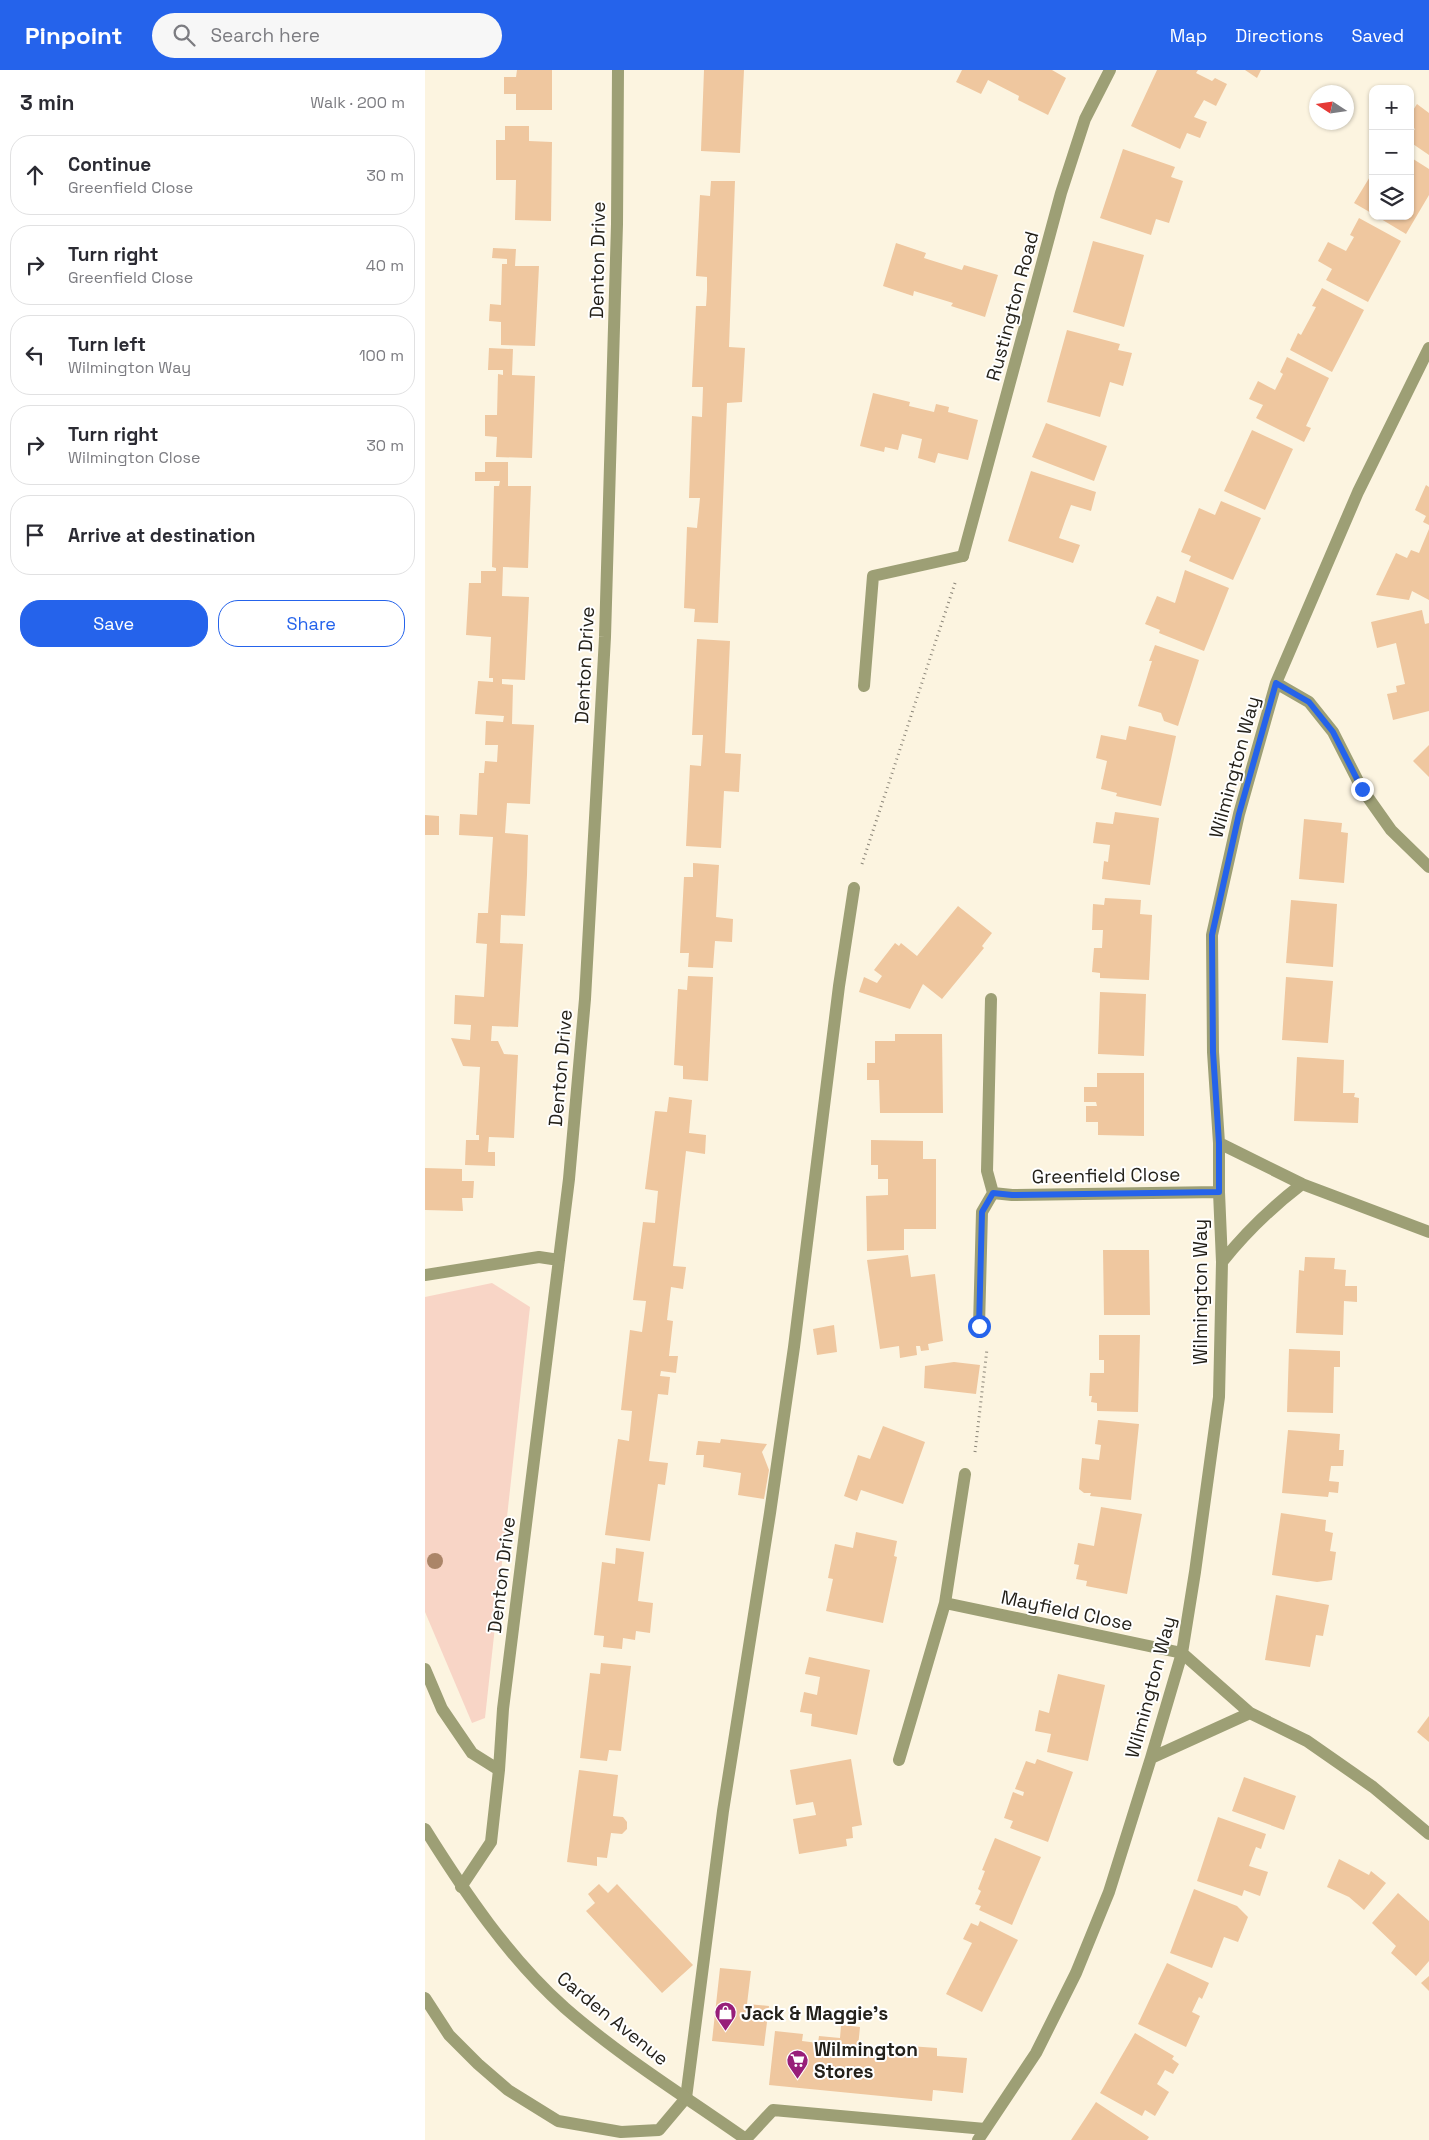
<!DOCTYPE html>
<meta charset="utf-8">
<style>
:root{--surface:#fff;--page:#f7f7f7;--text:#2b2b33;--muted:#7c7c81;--line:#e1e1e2;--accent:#2563eb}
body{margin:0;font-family:"Space Grotesk",sans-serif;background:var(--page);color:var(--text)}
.controls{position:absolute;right:15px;top:15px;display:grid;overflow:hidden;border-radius:10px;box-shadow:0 1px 4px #0004}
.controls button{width:45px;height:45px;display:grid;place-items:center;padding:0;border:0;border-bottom:1px solid var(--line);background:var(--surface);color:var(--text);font:25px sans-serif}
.compass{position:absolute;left:884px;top:15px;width:45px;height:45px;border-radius:50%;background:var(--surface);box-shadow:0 1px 4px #0004;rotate:282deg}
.stop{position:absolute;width:15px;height:15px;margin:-11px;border:4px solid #2563eb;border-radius:50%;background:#fff}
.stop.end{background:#2563eb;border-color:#fff;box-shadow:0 1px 5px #0008}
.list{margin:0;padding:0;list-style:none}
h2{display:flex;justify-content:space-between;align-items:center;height:65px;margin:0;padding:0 20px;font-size:21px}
h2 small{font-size:16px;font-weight:400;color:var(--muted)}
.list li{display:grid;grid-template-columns:32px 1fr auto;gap:15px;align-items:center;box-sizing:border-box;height:80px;margin:0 10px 10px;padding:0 10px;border:1px solid var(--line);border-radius:20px}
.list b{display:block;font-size:19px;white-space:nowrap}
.list p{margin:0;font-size:16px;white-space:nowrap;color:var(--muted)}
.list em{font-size:16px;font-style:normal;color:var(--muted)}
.actions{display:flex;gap:10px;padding:15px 20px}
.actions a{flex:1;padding:11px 0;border:1px solid var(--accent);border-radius:20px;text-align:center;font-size:18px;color:var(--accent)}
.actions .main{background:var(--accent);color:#fff}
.icon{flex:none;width:28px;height:28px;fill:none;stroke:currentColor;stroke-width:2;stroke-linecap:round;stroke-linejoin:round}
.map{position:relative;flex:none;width:1004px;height:2070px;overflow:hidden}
header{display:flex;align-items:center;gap:30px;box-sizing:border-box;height:70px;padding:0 25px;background:var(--accent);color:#fff}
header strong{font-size:24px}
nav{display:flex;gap:28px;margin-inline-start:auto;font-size:18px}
.search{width:350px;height:45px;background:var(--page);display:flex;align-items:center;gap:12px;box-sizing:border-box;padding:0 18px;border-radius:28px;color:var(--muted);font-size:19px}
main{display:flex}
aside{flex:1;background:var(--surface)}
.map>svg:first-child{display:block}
.green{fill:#f8d5c6}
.building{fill:#efc79f}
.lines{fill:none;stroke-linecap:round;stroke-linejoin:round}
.path{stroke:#8a8477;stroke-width:3;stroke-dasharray:1 4;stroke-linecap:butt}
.service{stroke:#9d9f75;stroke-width:12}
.minor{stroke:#9d9f75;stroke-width:12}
.tertiary{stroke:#9d9f75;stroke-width:12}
.tree{fill:#ab8568}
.route{stroke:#2563eb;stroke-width:6}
.labels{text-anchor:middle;stroke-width:4;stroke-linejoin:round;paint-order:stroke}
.street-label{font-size:19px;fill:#24211a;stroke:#fff}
.poi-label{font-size:19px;font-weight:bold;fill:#24211a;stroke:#fff;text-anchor:start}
</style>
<header>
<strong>Pinpoint</strong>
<div class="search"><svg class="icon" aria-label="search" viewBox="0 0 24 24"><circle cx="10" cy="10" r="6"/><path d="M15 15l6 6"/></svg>Search here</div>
<nav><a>Map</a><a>Directions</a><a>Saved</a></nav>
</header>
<main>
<aside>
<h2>3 min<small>Walk · 200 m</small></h2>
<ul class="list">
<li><svg class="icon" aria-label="ahead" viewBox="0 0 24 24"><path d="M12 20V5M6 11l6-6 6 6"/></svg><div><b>Continue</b><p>Greenfield Close</p></div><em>30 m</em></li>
<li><svg class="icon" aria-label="right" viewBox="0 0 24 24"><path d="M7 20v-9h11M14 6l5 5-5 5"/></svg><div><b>Turn right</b><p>Greenfield Close</p></div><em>40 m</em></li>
<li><svg class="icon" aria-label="left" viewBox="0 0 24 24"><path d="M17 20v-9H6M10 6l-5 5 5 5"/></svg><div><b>Turn left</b><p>Wilmington Way</p></div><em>100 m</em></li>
<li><svg class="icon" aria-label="right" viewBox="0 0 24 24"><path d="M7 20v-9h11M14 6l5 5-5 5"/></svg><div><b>Turn right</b><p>Wilmington Close</p></div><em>30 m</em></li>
<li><svg class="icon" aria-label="arrive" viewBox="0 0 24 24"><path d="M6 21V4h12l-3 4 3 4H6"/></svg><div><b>Arrive at destination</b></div></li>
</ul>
<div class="actions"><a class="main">Save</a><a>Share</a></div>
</aside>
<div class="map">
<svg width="1004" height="2070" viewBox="0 0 1004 2070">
<rect width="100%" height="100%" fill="#fcf4e0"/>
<path class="green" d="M67,1213l38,24 -45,411 -13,5 -47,-111v-315z"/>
<path class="building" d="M92,0h35v40h-36v-16h-12v-17h12z
M279,0h40l-4,83 -39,-2z
M537,0h90l14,8 -18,37 -30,-15 1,-4 -31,-16 -7,14 -25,-12z
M732,0h41l-2,3 16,8 3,-3 12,6 -11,22 -12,-6 -10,17 13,5 -7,16 -13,-5 -7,16 -49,-23z
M820,0h16l-4,8z
M992,34l12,9v42l-19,-13v-6l5,-7 -5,-4v-10z
M80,56h24v15l23,1 -1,79 -36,-1 1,-40h-20v-40h9z
M698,79l52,18 -4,10 12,4 -14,42 -13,-4 -5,16 -51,-17z
M985,87l19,12v26l-23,39 -30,-18h34z
M946,105l2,1v38l-19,-11z
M286,111h24l-6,166 16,1 -3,54 -15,1 -9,220 -24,-1 1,-13 -11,-1 3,-81 10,1 3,-30h-11l3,-82 10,1 1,-30h-11l4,-81h10l1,-16v-13l-11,-1 4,-81 10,1z
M934,148l42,23 -33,61 -42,-22 6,-11 -14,-8 10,-19 18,9 8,-14 -4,-2z
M668,171l51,14 -20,72 -51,-15z
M471,173l30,10 -2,5 38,12 2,-5 34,10 -13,42 -34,-11 2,-3 -39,-12 -1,5 -30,-10z
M68,178l23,1 -1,17h24l-4,80 -34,-1v-23l-12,-1 1,-17 11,1 1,-41h5v-5l-15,-1z
M897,218l42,22 -32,62 -42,-22 8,-17 3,2 15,-28 -4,-1z
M642,260l53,14 -2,6 14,3 -9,33 -13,-4 -10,35 -53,-15z
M64,278l24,1 -1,26 23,1 -3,82 -36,-1 1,-20 -12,-1v-21h12l1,-41 5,1v-5h-15z
M862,287l42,21 -23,48 5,2 -7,14 -48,-24 7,-13 -14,-6 9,-18 17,9 8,-16 -3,-2z
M448,323l37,9 -1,4 25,6 2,-8 13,3 -1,5 30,8 -10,40 -30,-7 -3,10 -17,-5 4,-19 -20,-5 -4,16 -13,-3 -1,5 -24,-6z
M621,353l61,23 -13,35 -62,-24z
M827,360l41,19 -28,61 -41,-19z
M60,392h23v24h23l-3,82 -25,-1 -1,29 27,1 -4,83 -23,-1v5l11,1 -1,39 22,1 -4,79 -23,-1 -2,30 23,2 -1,40 -2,41 -24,-1 -1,28 23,1 -5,83 -26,-1 -1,15h7l6,13 14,1 -4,83 -25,-1 -1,15h7v14l-30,-1 1,-25h13v-5h-3l4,-68 -17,-1 -12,-28 19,2 1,-15 -17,-1 1,-29 29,2 3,-53 -11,-1 2,-30h10l5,-76 -34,-2 1,-21 17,1 2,-42h5l1,-12 12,1 1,-17h-13l1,-24 17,1 1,-6 -29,-2 3,-33 15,1v-4h-4l2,-41 -25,-2 3,-52h12v-12h15v-3l-4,-1 2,-81h5l1,-5h-25v-9h10z
M606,401l65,21 -5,19 -20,-6 -6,16 -6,17 21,7 -7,18 -65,-22z
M1001,415l3,2v38l-6,-3 3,-6 -11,-6z
M796,431l40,17 -28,62 -44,-19 2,-5 -10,-4 18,-44 16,7z
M1004,459v71l-17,-9 -3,9 -33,-5 20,-42 11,5 4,-8 8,3z
M760,500l44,18 -25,63 -45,-18 1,-3 -15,-6 12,-28 18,7z
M997,540l3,14 4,-1v88l-36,9 -6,-26 10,-2 -1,-6 9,-2 -9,-41 -19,5 -6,-26z
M272,569l33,2 -5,112 16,1 -2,38 -15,-1 -3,57 -35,-2 4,-81 11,1 2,-31h-11z
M730,575l44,15 -21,66 -14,-5 -3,-8 -23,-7 14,-45h-3z
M704,656l47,10 -15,70 -45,-10 1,-3 -16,-4 6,-28 -11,-3 5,-23 25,5z
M1004,675v32l-16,-16z
M690,742l44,6 -9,67 -48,-6 2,-18 4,1 2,-17 -17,-2 3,-21 17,2z
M0,745l14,1v19h-14z
M879,749l38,4 -1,9 7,1 -4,50 -45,-4z
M268,793l26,2 -3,52 17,2 -1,23 -17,-1 -2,27 -25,-1 1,-14h-9l4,-76h9z
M680,828l36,2 -1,14 12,1 -3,65 -49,-2v-5l-8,-1 2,-24h8l1,-18h-11l1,-26 11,1z
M866,830l46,4 -4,63 -47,-4z
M533,836l34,27 -10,13 2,2 -42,51 -19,-15 -13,25 -51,-17 5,-15 13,6 5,-7 -8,-6 21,-27 4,3 2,-3 16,13z
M263,906l25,1 -5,104 -25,-2v-13l-9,-1 4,-76 9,1z
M861,907l47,4 -5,62 -46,-3z
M675,922l46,2 -2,62 -46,-2z
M470,964h47l1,79h-63l-1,-33h-12v-17h8v-22h20z
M872,987l47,3 -1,33h12l-1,4 5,1 -1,25 -64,-2z
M672,1003h47v63l-46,-1v-13h-12v-16h11l-1,-4h-12v-15h13z
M244,1027l23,3 -3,33 17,2 -1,19 -19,-3 -13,115 13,1 -3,22 -12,-2 -4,33 6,1 -4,35h9l-2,17 -15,-2 -1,5 10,1 -2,18 -10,-1 -9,67 19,2 -3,22 -7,-1 -8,57 -45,-6 13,-96 11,2 3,-30 -11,-1 9,-80 12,2 2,-15 2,-16 -13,-1 10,-78 12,1 3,-32 -13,-2 10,-78 12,1z
M446,1070l52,1v18h13v70h-32v21l-37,1 -1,-55 22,-1v-16h-10v-14h-7z
M0,1098l37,1v12h12l-1,17h-11l1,13 -38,-1z
M678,1180h46l1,65h-46z
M483,1185l3,22 24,-3 8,67 -15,3 1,6 -8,1 -1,-5h-4l1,9 -17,3 -1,-12 -19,3 -13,-89z
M880,1187l30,1 -1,11 12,1 -1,16h12v16l-13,-1 -1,34 -47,-2 3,-63 5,1z
M409,1255l3,27 -20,3 -4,-26z
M674,1265h41l-2,77 -41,-1v-8l-6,-1 1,-6h-3l1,-23h14v-13h-5z
M864,1279l51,2v16h-6l-1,46 -46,-1z
M529,1292l26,3 -4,29 -52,-6 1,-22z
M673,1350l41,4 -8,76 -41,-4 1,-3h-7l-5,-4 3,-31 17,2 2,-15 -6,-1z
M458,1356l42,16 -22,62 -42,-14 -4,11 -13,-5 14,-41 12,4z
M863,1360l52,4 -1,16h5l-1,16h-12l-2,15 10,1 -1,11 -9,-1 -1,5 -46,-4z
M296,1369l46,5 -5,8 7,18 -5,29 -26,-4 3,-22 -38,-6 1,-12h-8l2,-14 22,2z
M676,1437l41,7 -15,80 -41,-8 1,-5 -11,-2 3,-14 -5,-1 4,-21 16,3z
M856,1443l45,7 -1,11 8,2 -3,18 6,1 -4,28 -15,2 -45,-7z
M431,1462l41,9 -3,15 3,1 -14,66 -57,-12 7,-32 -5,-1 7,-34 18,4z
M191,1478l28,4 -6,49 15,2 -3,30 -14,-2 -1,9 -12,-2 -1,11 -19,-2 1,-11 -10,-1 8,-73 13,2z
M851,1525l53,10 -6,31 -7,-1 -6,32 -45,-7z
M384,1587l61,13 -13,65 -46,-9 1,-12 -12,-2 4,-20 13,3 3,-18 -15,-3z
M176,1593l30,3 -10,85 -12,-1 -2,11 -27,-3 10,-85 10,1z
M633,1604l47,11 -17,76 -41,-9 4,-18 -16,-3 4,-21 10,3z
M1004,1646v26l-12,-10z
M426,1689l11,66 -10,2 1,11 -7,1 1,7 -48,8 -6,-35 23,-4 -3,-13 -17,3 -6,-35z
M612,1689l36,13 -25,70 -38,-14 3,-7 -9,-3 9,-26 10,4 1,-4 -9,-3 11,-28 9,3z
M154,1700l39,5 -5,41 10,1 4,5v7l-5,5 -11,-1 -4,25 -10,-1v9l-30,-4z
M819,1707l52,19 -12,34 -52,-19z
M793,1747l48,17 -5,15 -5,-2 -7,19 19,6 -8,24 -16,-6 -2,6 -45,-15z
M570,1768l46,19 -29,68 -33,-15 2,-4 -6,-2 6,-13 -3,-2 7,-18 -3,-1z
M914,1789l30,16 2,-4 15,12 -22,27 -15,-13 -22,-10z
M174,1814l9,9 9,-9 76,81 -31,28 -76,-82 9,-8 -7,-9z
M769,1819l43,17 11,11 -10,25 -14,-5 -12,31 -42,-15z
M973,1823l31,28v40l-13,15 -25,-23 5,-7 -24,-23z
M555,1851l38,19 -36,72 -36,-18 26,-51 -9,-4 8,-16 7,3z
M742,1893l42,20 -7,16 -3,-2 -7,15 8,4 -14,31 -48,-23z
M295,1898l31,3 -4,33 22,2 -5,40 -52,-5z
M1004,1906v15l-8,-8z
M416,1955l19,2 -2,20 50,5 1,-6 28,2v8l30,2 -4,35 -30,-3 -1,11 -163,-16 6,-54 28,3 -1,7 16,2 1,-7 21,2z
M710,1963l39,23 -2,3 7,5 -6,10 -8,-4 -8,14 12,8 -14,24 -10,-6 -3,6 -42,-23z
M671,2032l53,35 -2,3h-76z"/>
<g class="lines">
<path class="path" d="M437,794l93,-281
M550,1382l12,-103"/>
<path class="service" d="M439,616l9,-110 90,-20
M261,2028l37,-287 47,-298 24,-166 45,-361 15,-98
M321,2069l27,-29 212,19"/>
<path class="minor" d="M538,486l98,-363 24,-74 25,-49
M851,613l33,19 24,30 29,57 29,41 38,37
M794,1073l83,41 127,48
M568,1123l19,2 207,-3
M797,1192c24,-30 50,-55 80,-78
M0,1205l114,-18 20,3
M554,1256l3,-114 11,-19 -6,-22 4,-172
M520,1533l237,50 68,60 57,28 66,46 56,47
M0,1599l17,40 30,44 27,17
M726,1688l99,-45
M474,1690l46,-157 20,-129
M36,1817l30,-45 8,-72 4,-61 66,-530 16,-180 20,-362 12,-413 1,-154
M0,1928l24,37 29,29 30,26 50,31 63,11 38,-2 27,-32
M553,2070l58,-87 40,-80 33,-81 42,-134 31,-105 13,-81 24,-175 3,-135 -3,-70v-49l-6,-91 -1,-117 27,-121 37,-131 82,-191 71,-144"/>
<path class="tertiary" d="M0,1759c40,64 84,129 140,179 56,49 121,89 182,132"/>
</g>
<circle class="tree" cx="10" cy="1491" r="8"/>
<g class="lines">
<path class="route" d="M554,1256l3,-114 11,-19 19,2 207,-3v-49l-6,-91 -1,-117 27,-121 37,-131 33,19 24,30 29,57"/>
</g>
<defs>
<symbol id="shop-pin" viewBox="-11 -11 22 30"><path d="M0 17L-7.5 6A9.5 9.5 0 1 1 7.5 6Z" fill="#971e79" stroke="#fff"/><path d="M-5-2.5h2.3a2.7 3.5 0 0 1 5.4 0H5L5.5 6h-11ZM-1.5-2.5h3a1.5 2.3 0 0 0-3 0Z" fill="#fff"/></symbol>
<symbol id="supermarket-pin" viewBox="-11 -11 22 30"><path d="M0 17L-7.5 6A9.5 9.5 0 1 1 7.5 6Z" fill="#971e79" stroke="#fff"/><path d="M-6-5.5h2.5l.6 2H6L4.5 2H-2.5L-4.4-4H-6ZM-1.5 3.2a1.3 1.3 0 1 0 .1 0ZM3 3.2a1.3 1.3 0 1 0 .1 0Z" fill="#fff"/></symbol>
</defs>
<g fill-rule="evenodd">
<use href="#shop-pin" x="288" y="1930" width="25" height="34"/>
<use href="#supermarket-pin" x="360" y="1978" width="25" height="34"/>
</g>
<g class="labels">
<g class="street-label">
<text transform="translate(172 190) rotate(-89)" y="7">Denton Drive</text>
<text transform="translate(587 236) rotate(-75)" y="7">Rustington Road</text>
<text transform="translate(159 595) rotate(-87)" y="7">Denton Drive</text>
<text transform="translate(809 697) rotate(-75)" y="7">Wilmington Way</text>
<text transform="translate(135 998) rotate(-85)" y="7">Denton Drive</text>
<text transform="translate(681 1105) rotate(-1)" y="7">Greenfield Close</text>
<text transform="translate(775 1222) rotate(-90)" y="7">Wilmington Way</text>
<text transform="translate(76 1505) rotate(-83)" y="7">Denton Drive</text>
<text transform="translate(642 1540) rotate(12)" y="7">Mayfield Close</text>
<text transform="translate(725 1617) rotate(-75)" y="7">Wilmington Way</text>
<text transform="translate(188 1948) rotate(39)" y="7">Carden Avenue</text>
</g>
<g class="poi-label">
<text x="316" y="1950">Jack &amp; Maggie's</text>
<text x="389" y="1986">Wilmington<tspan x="389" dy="22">Stores</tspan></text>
</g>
</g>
</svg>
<div class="controls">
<button>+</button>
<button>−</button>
<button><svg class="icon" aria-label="layers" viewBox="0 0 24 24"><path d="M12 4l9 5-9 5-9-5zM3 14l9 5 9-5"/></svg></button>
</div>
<svg class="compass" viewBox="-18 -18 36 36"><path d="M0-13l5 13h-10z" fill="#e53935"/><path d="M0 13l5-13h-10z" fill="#7c7c81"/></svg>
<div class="stop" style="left:554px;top:1256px"></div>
<div class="stop end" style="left:937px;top:719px"></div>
</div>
</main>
